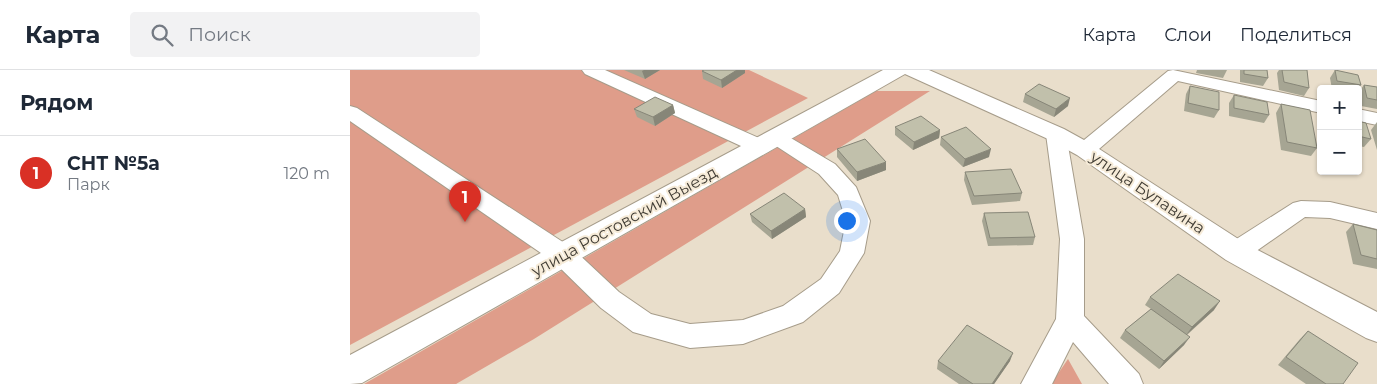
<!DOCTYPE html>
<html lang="ru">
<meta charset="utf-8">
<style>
:root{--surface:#fff;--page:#f2f2f3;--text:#1f2937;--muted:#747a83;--line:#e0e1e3;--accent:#d93025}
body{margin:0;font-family:Montserrat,sans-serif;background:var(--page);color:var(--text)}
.controls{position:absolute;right:15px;top:15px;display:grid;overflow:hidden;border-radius:5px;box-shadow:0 1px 4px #0004}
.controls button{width:45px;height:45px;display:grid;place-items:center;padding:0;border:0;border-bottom:1px solid var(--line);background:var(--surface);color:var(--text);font:25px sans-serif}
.you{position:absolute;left:496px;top:150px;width:18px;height:18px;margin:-12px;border:4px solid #fff;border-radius:50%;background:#1a73e8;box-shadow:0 0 0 8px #1a73e833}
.badge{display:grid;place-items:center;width:32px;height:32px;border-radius:50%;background:var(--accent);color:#fff;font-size:16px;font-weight:700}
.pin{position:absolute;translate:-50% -41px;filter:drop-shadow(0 1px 2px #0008)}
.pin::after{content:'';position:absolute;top:26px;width:18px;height:15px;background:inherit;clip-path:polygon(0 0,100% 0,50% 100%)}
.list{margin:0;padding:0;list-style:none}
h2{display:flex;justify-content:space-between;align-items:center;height:65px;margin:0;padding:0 20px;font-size:21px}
h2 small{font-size:16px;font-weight:400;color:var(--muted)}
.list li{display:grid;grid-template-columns:32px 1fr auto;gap:15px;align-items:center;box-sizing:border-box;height:75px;padding:0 20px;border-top:1px solid var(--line)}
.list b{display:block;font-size:19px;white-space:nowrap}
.list p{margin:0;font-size:16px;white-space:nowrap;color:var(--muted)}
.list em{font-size:16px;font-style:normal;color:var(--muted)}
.icon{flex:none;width:28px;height:28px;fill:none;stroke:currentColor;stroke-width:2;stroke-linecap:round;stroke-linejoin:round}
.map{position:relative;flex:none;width:1027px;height:314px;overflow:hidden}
header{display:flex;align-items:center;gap:30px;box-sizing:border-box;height:70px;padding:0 25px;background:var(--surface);border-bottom:1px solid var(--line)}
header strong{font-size:24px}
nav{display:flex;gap:28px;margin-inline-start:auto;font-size:18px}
.search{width:350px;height:45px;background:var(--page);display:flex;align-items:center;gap:12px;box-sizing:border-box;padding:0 18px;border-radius:5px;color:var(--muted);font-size:19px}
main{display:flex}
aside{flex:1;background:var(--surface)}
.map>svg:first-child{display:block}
.green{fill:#df9d8a}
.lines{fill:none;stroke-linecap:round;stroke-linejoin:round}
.street-casing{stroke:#a69c8a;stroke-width:2}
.secondary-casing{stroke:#a69c8a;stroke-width:2}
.street{fill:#fff;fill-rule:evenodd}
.secondary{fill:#fff;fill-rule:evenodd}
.wall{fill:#a6a593}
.shaded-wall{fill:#878678}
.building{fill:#c1c0ab;stroke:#878678}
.labels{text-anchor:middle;stroke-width:4;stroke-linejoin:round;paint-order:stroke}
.street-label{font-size:16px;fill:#403c34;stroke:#f6ebd8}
</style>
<header>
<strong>Карта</strong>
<div class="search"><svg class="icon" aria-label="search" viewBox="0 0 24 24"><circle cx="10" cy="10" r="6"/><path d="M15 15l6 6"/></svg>Поиск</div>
<nav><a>Карта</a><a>Слои</a><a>Поделиться</a></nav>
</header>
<main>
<aside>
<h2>Рядом<small></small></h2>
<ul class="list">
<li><span class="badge">1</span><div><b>СНТ №5а</b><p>Парк</p></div><em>120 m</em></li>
</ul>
</aside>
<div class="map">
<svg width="1027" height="314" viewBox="0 0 1027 314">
<rect width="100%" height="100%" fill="#e9decb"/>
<path class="green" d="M0,0h399l59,28 -458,247z
M526,21h54l-396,248 -78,45h-92z
M718,289l14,25h-31z"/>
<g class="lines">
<defs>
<path id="street" d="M232,0h23l163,72 3,5 -3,5 -7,1 -7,-1 -169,-78z
M823,0l148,31v12l-143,-32 -86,74 -7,1 -7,-1 -3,-5 3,-5 90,-74z
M0,36l7,2 215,140 47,44 32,22 39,10 53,-4 40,-14 38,-27 19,-28 6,-30 -8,-26 -19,-21 -49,-32 -3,-4 3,-4 7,-2 7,2 51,30 21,23 14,34 -6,32 -25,40 -36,29 -60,22 -53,4 -57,-16 -32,-24 -47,-46 -204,-141z
M1008,39l19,4v12l-19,-4z
M706,58l7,2 3,4 18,105v77l55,58 4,10h-34l-36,-42 -21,42h-31l35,-65 4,-80 -14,-105 3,-4z
M951,131l29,1 47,11v16l-47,-11 -25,-1 -60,42 -9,2 -9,-2 -3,-7 3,-7 66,-42z"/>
<path id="secondary" d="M533,0h46l135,59 29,16 153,99 131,68v30l-11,-4 -140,-78 -149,-105 -29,-16 -143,-65 -543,309 -12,1v-29z"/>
</defs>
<use href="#street" class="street-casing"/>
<use href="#secondary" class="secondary-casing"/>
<use href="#street" class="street"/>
<use href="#secondary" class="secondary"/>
</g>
<path class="wall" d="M274,0h36l-15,9z
M354,0h41v3l-23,15 -19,-9 -1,-8z
M847,0h30l-4,8 -27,-5z
M890,0h27l1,8 -5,8 -23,-4z
M929,0h28l2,18 -5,8 -25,-6 -2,-17z
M985,0l26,15 -3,4h-26l-2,-11z
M1014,15l13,2v22l-16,-3 -3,-13z
M840,16l29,24 -5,8 -30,-7 2,-17z
M675,24l43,12 -14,11 -31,-15z
M884,25l35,20 -5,8 -35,-7v-13z
M931,34l36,44 -6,8 -30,-6 -5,-37z
M323,35l2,8 -20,13 -18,-9 -3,-8z
M1008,51l13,18 -7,8 -6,-1z
M1027,52v28l-6,-20z
M545,57l45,3 -1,8 -26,12 -18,-15z
M591,67l48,20 -26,10 -23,-22z
M487,79l49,21 -29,11 -20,-24z
M615,102l57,21 -2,8 -48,4 -8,-25z
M455,139l1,8 -34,22 -20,-17 -2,-8z
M634,143l51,24 -2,8 -45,1 -6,-25z
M1003,154l24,6v39l-24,-5 -7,-32z
M800,227l64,13 -27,25 -3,10 -25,24 -39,-31 5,-8 26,-21 -6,-4z
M958,261l35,53h-37l-28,-19 22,-26z
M588,291h72l-16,23h-35l-22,-15z"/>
<path class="shaded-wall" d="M294,0h16l-15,9 -3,-8z
M387,0h8v3l-23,15 -1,-8z
M720,28l-2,8 -14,11 2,-8z
M323,35l2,8 -20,13 -2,-9z
M590,60l-1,8 -26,12 1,-8z
M641,79l-2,8 -26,10 2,-8z
M536,92v8l-29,11v-9z
M455,139l1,8 -34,22 -1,-8z
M870,231l-6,9 -28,25 6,-8z
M840,267l-6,8 -25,24 5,-8z
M663,283l-3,8 -16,23h-2z"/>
<path class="building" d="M354,0h33l-16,10 -19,-9z
M894,0h23l1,8 -24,-4z
M932,0h25l2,18 -25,-6z
M985,0l23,5 3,10 -24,-4z
M689,14l31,14 -14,11 -31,-15z
M1014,15l13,2v13l-10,-2z
M840,16l29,6v18l-31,-7z
M884,25l33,7 2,13 -35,-7z
M305,27l18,8 -20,12 -19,-8z
M931,34l29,6 7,38 -30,-6z
M571,46l19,14 -26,12 -19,-15z
M1008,51l8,2 5,16 -13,-3z
M616,57l25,22 -26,10 -24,-22z
M515,69l21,23 -29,10 -20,-23z
M661,99l11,24 -48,3 -9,-24z
M434,123l21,16 -34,22 -21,-17z
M678,142l7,25 -45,1 -6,-25z
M1003,154l24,6v29l-16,-4z
M828,204l42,27 -28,26 -42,-30z
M801,239l39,28 -26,24 -39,-31z
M617,255l46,28 -21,31h-19l-35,-23z
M958,261l50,32 -15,21h-17l-40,-27z"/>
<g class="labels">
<g class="street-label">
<text transform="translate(798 122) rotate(34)" y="6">улица Булавина</text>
<text transform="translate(274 151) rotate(-29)" y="6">улица Ростовский Выезд</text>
</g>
</g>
</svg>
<div class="controls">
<button>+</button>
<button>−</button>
</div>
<div class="you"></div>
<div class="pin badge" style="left:115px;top:152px">1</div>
</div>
</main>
